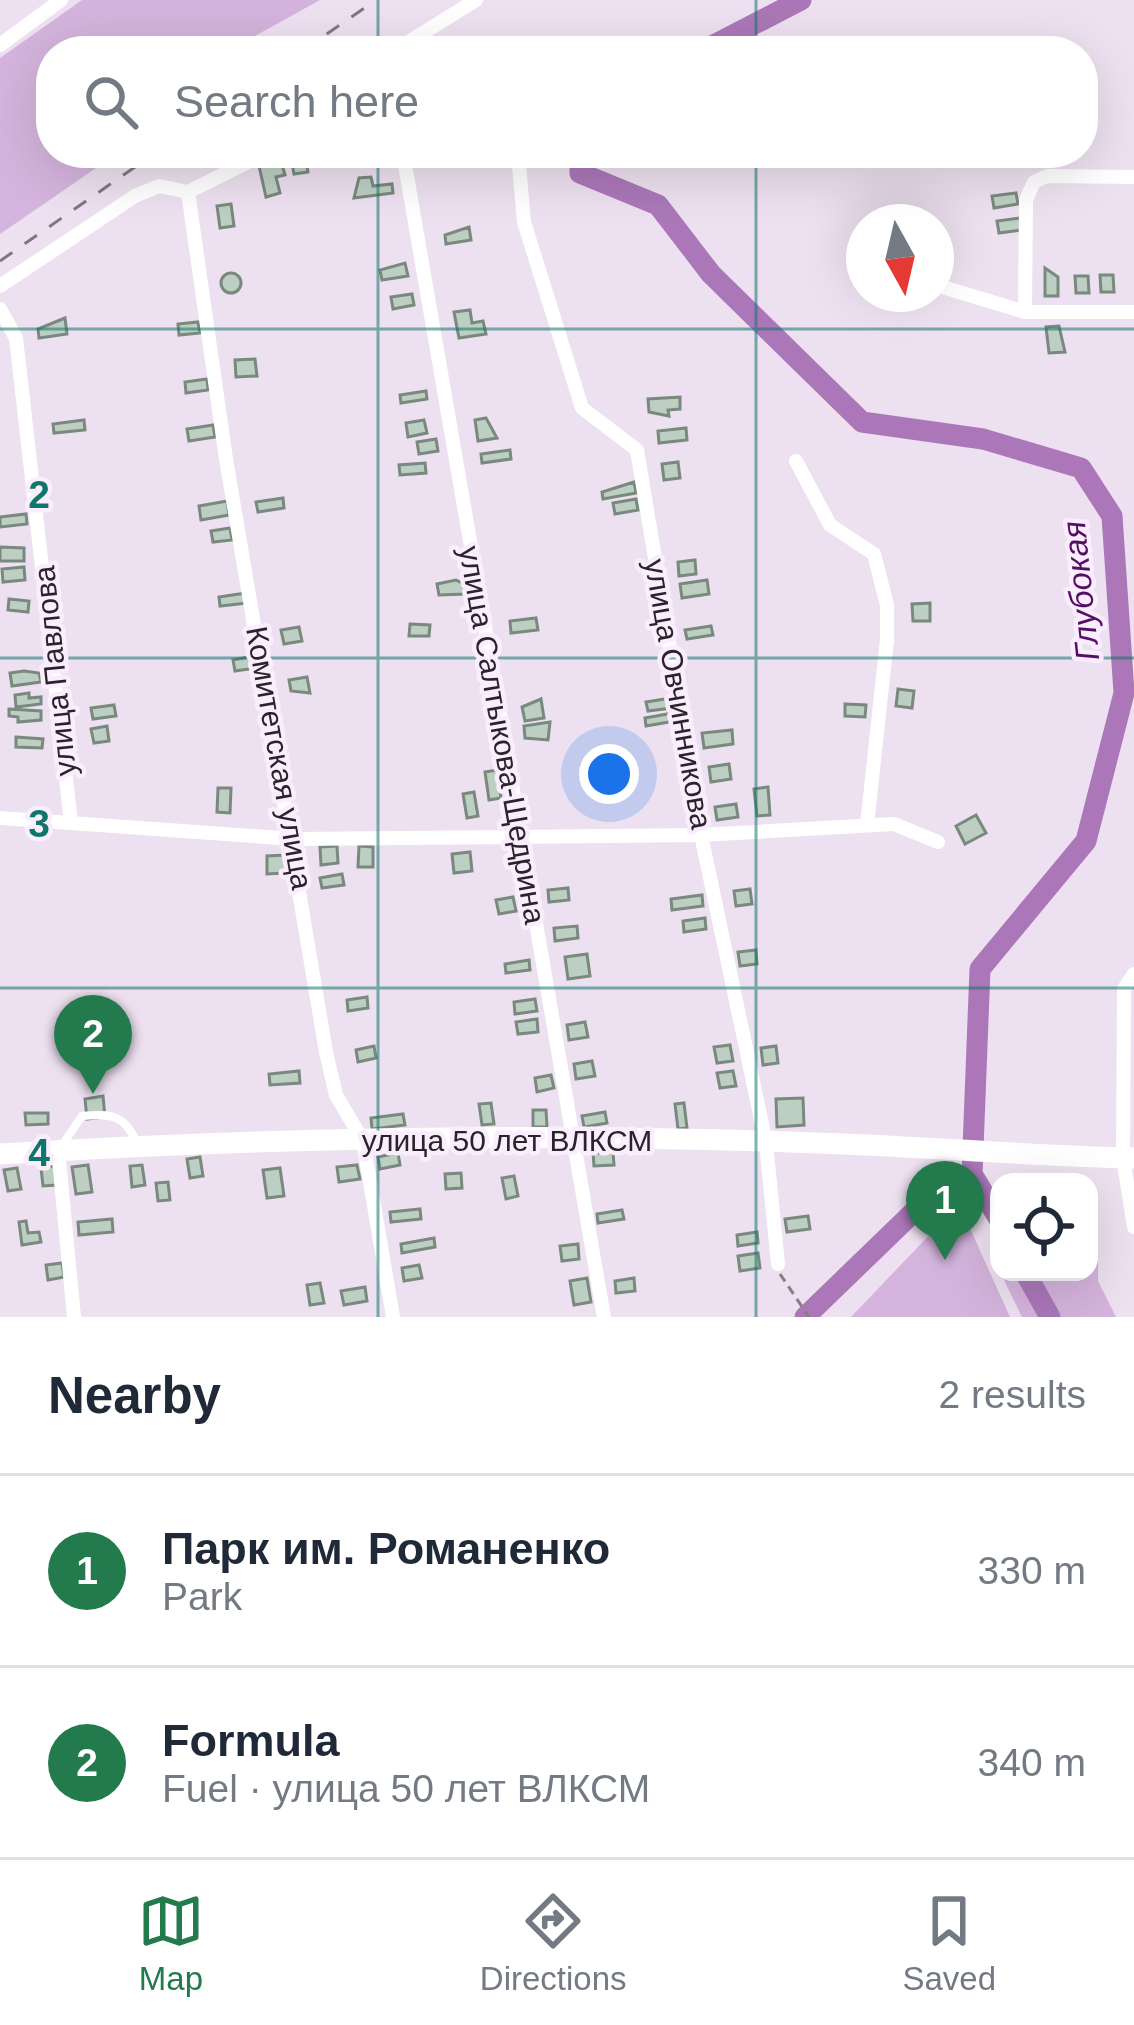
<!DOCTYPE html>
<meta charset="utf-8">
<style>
:root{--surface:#fff;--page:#f6f6f7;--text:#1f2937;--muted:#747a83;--line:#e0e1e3;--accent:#237a4d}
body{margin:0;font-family:Helvetica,sans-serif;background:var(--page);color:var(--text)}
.controls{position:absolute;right:36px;bottom:36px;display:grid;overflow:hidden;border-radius:24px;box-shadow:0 12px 48px #0002}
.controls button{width:108px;height:108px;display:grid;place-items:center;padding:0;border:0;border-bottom:3px solid var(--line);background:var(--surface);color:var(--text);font:60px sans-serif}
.compass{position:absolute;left:846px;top:204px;width:108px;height:108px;border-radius:50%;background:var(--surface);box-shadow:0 12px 48px #0002;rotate:172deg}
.you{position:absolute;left:609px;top:774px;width:42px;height:42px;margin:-30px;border:9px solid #fff;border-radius:50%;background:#1a73e8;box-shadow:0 0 0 18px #1a73e833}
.badge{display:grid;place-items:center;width:78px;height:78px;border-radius:50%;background:var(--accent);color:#fff;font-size:39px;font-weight:700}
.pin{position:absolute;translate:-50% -99px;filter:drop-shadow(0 3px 6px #0008)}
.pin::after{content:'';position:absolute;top:63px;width:42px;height:36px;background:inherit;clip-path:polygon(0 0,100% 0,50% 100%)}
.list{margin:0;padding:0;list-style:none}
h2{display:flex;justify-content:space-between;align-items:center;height:156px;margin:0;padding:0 48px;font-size:51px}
h2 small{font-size:39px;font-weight:400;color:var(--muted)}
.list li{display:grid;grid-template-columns:78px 1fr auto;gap:36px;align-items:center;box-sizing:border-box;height:192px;padding:0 48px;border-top:3px solid var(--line)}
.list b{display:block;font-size:45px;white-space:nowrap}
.list p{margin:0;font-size:39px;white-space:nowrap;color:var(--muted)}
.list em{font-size:39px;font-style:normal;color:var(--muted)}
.icon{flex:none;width:66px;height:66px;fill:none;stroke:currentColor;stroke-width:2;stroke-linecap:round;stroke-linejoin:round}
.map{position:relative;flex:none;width:1134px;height:1317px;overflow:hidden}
.search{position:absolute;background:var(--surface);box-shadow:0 12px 48px #0002;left:36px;right:36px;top:36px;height:132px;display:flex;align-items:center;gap:30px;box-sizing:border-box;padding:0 42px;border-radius:48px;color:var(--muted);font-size:45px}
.sheet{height:540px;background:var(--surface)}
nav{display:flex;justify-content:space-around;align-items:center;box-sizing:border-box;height:168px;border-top:3px solid var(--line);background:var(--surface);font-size:33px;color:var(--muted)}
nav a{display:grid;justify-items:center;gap:6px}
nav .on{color:var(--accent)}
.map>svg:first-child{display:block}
.green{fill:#d4b3dc}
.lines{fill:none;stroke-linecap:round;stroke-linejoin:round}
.river{stroke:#ab77b8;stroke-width:21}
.building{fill:#bdcec2;stroke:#79897e;stroke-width:3}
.path{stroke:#877e89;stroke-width:3;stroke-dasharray:9 6;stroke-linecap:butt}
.lane{stroke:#fff;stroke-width:8}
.street{stroke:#fff;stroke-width:14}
.secondary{stroke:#fff;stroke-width:21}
.rail{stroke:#807781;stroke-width:3;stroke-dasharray:15 15;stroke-linecap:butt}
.grid{fill:none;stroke:#0f766e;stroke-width:3;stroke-opacity:0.55}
.labels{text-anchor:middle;stroke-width:9;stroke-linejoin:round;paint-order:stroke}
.street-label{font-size:30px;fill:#29242a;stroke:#faedfd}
.water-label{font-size:33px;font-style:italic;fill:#531062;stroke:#faedfd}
.grid-label{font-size:39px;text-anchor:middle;font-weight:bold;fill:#0f766e;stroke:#faedfd;stroke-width:9;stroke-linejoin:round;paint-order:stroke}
</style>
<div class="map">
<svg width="1134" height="1317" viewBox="0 0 1134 1317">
<rect width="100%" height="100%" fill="#ede0f0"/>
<path class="green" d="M82,0h238l-92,51h-177v102h67l-118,81v-176z
M959,1204l51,113h-159z
M1089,1217l9,20v44l18,36h-94l-22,-45h89z"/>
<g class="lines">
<path class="river" d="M702,51l99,-51
M580,153v20l78,32 53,69 151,148 121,17 98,29 31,48 12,177 -38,148 -106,128 -8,205 27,45
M1025,1272l25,45
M805,1317l121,-117 46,-26"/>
</g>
<path class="building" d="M290,153h15l3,19 -14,2z
M281,161l4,14 -9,2 4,16 -14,4 -7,-31z
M371,177l2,9 19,-2 1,9 -39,5 5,-20z
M1016,193l2,11 -24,4 -2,-12z
M231,204l3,22 -14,2 -3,-22z
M1020,218l2,12 -23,3 -2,-12z
M469,227l2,13 -25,4 -1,-9z
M405,263l3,13 -26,4 -2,-10z
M1045,268l13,9v19h-13z
M221 283a10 10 0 1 1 20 0a10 10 0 1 1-20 0Z
M1100,275h13l1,17h-13z
M1075,276h13l1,17h-13z
M412,294l2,11 -21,4 -2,-12z
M470,310l2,13 11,-2 3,13 -27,4 -5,-26z
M65,318l2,16 -28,4 -1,-9z
M198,322l2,11 -21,2 -1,-11z
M1059,326l6,26 -16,1 -3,-26z
M255,359l2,17 -21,1 -1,-17z
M207,379l1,11 -22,3 -1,-11z
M426,391l1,8 -26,4 -1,-8z
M680,397v12l-12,1 1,6 -20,-4 -1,-13z
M486,418l11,20 -19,3 -3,-21z
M84,420l1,10 -31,3 -1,-9z
M424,420l3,13 -19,4 -2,-14z
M213,425l2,12 -26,4 -2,-12z
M686,428l1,12 -28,3 -1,-12z
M436,439l2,12 -19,3 -2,-12z
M510,450l1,9 -29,4 -1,-9z
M678,462l2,16 -16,2 -2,-16z
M425,463l1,10 -26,2 -1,-10z
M634,482l2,11 -33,6 -1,-7z
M283,498l1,10 -26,4 -2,-10z
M636,499l2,11 -23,4 -2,-11z
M227,501l2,14 -28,5 -2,-14z
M26,514l1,10 -27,3v-10z
M230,528l2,12 -19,2 -2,-11z
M0,547l24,1v13h-24z
M695,560l1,14 -17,2 -1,-14z
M24,567l1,13 -22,2 -1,-13z
M456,580l8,4 2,10 -27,1 -2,-11z
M707,580l2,14 -27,4 -2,-14z
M246,593l2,10 -28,3 -1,-9z
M9,599l20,2 -1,11 -20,-2z
M930,603v18h-17l-1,-17z
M536,618l2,12 -27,3 -1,-12z
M410,624l20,1 -1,11h-20z
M711,626l2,9 -26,4 -2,-9z
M299,627l3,14 -18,3 -3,-14z
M254,656l2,12 -21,3 -2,-11z
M24,671l15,2 2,9 -29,4 -2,-13z
M307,677l3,16 -19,-2 -2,-11z
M898,689l16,2 -2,17 -16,-2z
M29,693v5l12,-1v7l-25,3 -1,-12z
M671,698l1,10 -24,3 -2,-9z
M541,699l3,19 -19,3 -3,-14z
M845,704l21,1 -1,12 -20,-1z
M114,705l2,11 -23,3 -2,-11z
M9,709l32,2v9l-23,2v-5l-9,-1z
M673,713l2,8 -29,5 -1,-8z
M550,722l-2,18 -23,-2 -1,-12z
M107,726l2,15 -15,2 -3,-14z
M732,730l1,14 -29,4 -2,-15z
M16,737l27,2 -1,9 -26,-1z
M729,764l2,15 -20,3 -2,-15z
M497,770l4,28 -12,2 -4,-28z
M768,787l2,28 -13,1 -3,-27z
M218,788h13l-1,25 -13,-1z
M474,792l4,24 -11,2 -4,-24z
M736,804l2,13 -21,3 -2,-13z
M976,815l10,18 -21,11 -9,-18z
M337,846l1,17 -17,2 -1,-18z
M359,846l14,1v20h-15z
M470,852l2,19 -18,2 -2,-19z
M285,855v18l-18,1v-18z
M342,874l2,11 -22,3 -2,-10z
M568,888l1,12 -20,2 -1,-12z
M750,889l2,15 -16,2 -2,-15z
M702,895l1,11 -31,4 -1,-11z
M513,897l3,14 -17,3 -3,-14z
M705,918l1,11 -22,3 -1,-11z
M577,926l1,12 -23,3 -1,-13z
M756,950l1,14 -17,2 -2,-14z
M587,954l3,22 -22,3 -3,-22z
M529,960l1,10 -24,3 -1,-9z
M367,997l1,11 -20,3 -1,-11z
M535,999l2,12 -22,3 -1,-12z
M537,1019l1,13 -20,2 -2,-12z
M585,1022l3,15 -19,3 -2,-15z
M730,1045l3,16 -16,2 -3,-16z
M374,1046l2,12 -18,4 -2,-12z
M776,1046l2,17 -15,2 -2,-17z
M592,1061l3,15 -19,3 -2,-15z
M299,1071l1,12 -30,2 -1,-11z
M733,1071l3,15 -16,2 -3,-15z
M551,1075l3,13 -17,4 -2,-14z
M103,1096l2,21 -18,2 -2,-20z
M803,1098l1,27 -27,2 -1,-28z
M491,1103l3,21 -12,1 -3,-21z
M684,1103l3,25 -9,1 -3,-25z
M533,1110h13l1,17h-14z
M605,1112l2,11 -23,4 -2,-11z
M25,1113h23v11l-22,1z
M403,1114l2,11 -33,4 -1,-11z
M613,1152l1,13 -20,1 -1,-13z
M398,1153l2,12 -20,4 -2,-12z
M200,1157l3,19 -13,2 -3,-19z
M88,1165l4,27 -16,2 -4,-27z
M142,1165l3,20 -13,2 -2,-21z
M357,1165l3,14 -21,3 -2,-15z
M54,1166l2,19 -13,1 -2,-18z
M17,1168l4,21 -13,2 -4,-21z
M280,1168l4,28 -17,2 -4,-28z
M461,1173l1,15 -16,1 -1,-15z
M514,1176l4,20 -12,3 -4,-21z
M168,1182l2,18 -12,1 -2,-18z
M420,1209l1,10 -30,3 -1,-10z
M622,1210l2,9 -26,4 -1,-9z
M808,1216l2,13 -23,3 -2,-13z
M112,1219l1,13 -34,3 -1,-13z
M26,1221l2,12 11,-1 2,10 -19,3 -3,-23z
M757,1232l1,11 -20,3 -1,-11z
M434,1238l1,9 -33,6 -1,-9z
M578,1244l1,15 -17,2 -2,-15z
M758,1253l2,15 -20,3 -2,-15z
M62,1263l2,14 -16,3 -2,-15z
M419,1265l3,13 -18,3 -2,-13z
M587,1278l4,24 -17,3 -4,-24z
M634,1278l1,13 -19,2 -1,-12z
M320,1283l4,20 -14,2 -3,-20z
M365,1287l2,14 -23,4 -3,-14z"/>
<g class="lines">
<path class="path" d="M780,1274l29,43"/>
<path class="lane" d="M60,1148l22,-32c31,-3 42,-1 56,28"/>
<path class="street" d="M0,45l61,-45
M394,51l82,-51
M403,153l201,1164
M518,153l6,69 58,186 55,42 64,385 65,308 12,121
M188,192l38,267 100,593 10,43 27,46 30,176
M936,285l89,27h109
M0,286l135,-90 24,-10 29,6 78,-39
M0,309l16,29 55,485
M1025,312l1,-112 8,-18 13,-6 87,1
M796,461l34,64 44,29 13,51v35l-20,185
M0,818l294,21 407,-4 193,-11 44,18
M1134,974l-10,15 -1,169 11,69
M58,1150l16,167"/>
<path class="secondary" d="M0,1154c280,-17 564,-22 844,-10 97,4 193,12 290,14"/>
<path class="rail" d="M302,51l74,-51
M0,261l155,-108"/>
</g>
<path class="grid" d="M378,0v51M756,0v51M378,153v1164M756,153v1164M0,329h1134M0,658h1134M0,988h1134"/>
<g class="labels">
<g class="street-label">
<text transform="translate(55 671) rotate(-96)" y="10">улица Павлова</text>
<text transform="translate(678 694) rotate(80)" y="10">улица Овчинникова</text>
<text transform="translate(502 735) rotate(80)" y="10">улица Салтыкова-Щедрина</text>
<text transform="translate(279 758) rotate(80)" y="10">Комитетская улица</text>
<text x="507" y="1151">улица 50 лет ВЛКСМ</text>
</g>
<g class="water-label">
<text transform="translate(1080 591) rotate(-96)" y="12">Глубокая</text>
</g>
</g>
<g class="grid-label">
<text x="39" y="508">2</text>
<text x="39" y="837">3</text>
<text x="39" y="1166">4</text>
</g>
</svg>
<div class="controls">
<button><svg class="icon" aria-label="locate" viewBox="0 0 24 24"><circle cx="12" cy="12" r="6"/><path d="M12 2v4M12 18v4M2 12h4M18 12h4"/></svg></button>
</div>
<svg class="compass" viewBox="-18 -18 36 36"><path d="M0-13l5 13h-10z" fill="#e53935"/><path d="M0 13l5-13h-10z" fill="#747a83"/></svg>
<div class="you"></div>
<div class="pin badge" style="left:945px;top:1260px">1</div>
<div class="pin badge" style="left:93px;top:1094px">2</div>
<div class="search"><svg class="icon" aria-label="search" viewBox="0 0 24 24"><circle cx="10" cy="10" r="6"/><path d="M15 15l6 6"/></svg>Search here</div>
</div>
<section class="sheet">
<h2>Nearby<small>2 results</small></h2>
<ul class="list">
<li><span class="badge">1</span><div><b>Парк им. Романенко</b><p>Park</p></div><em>330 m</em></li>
<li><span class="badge">2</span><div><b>Formula</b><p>Fuel · улица 50 лет ВЛКСМ</p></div><em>340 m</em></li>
</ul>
</section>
<nav>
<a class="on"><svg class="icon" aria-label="map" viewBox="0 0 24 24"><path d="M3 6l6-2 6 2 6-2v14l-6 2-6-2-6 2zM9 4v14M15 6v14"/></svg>Map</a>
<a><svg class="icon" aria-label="directions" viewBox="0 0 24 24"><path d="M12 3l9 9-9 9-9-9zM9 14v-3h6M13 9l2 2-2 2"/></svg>Directions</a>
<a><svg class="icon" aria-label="saved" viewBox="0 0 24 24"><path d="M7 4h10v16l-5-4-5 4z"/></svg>Saved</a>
</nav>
